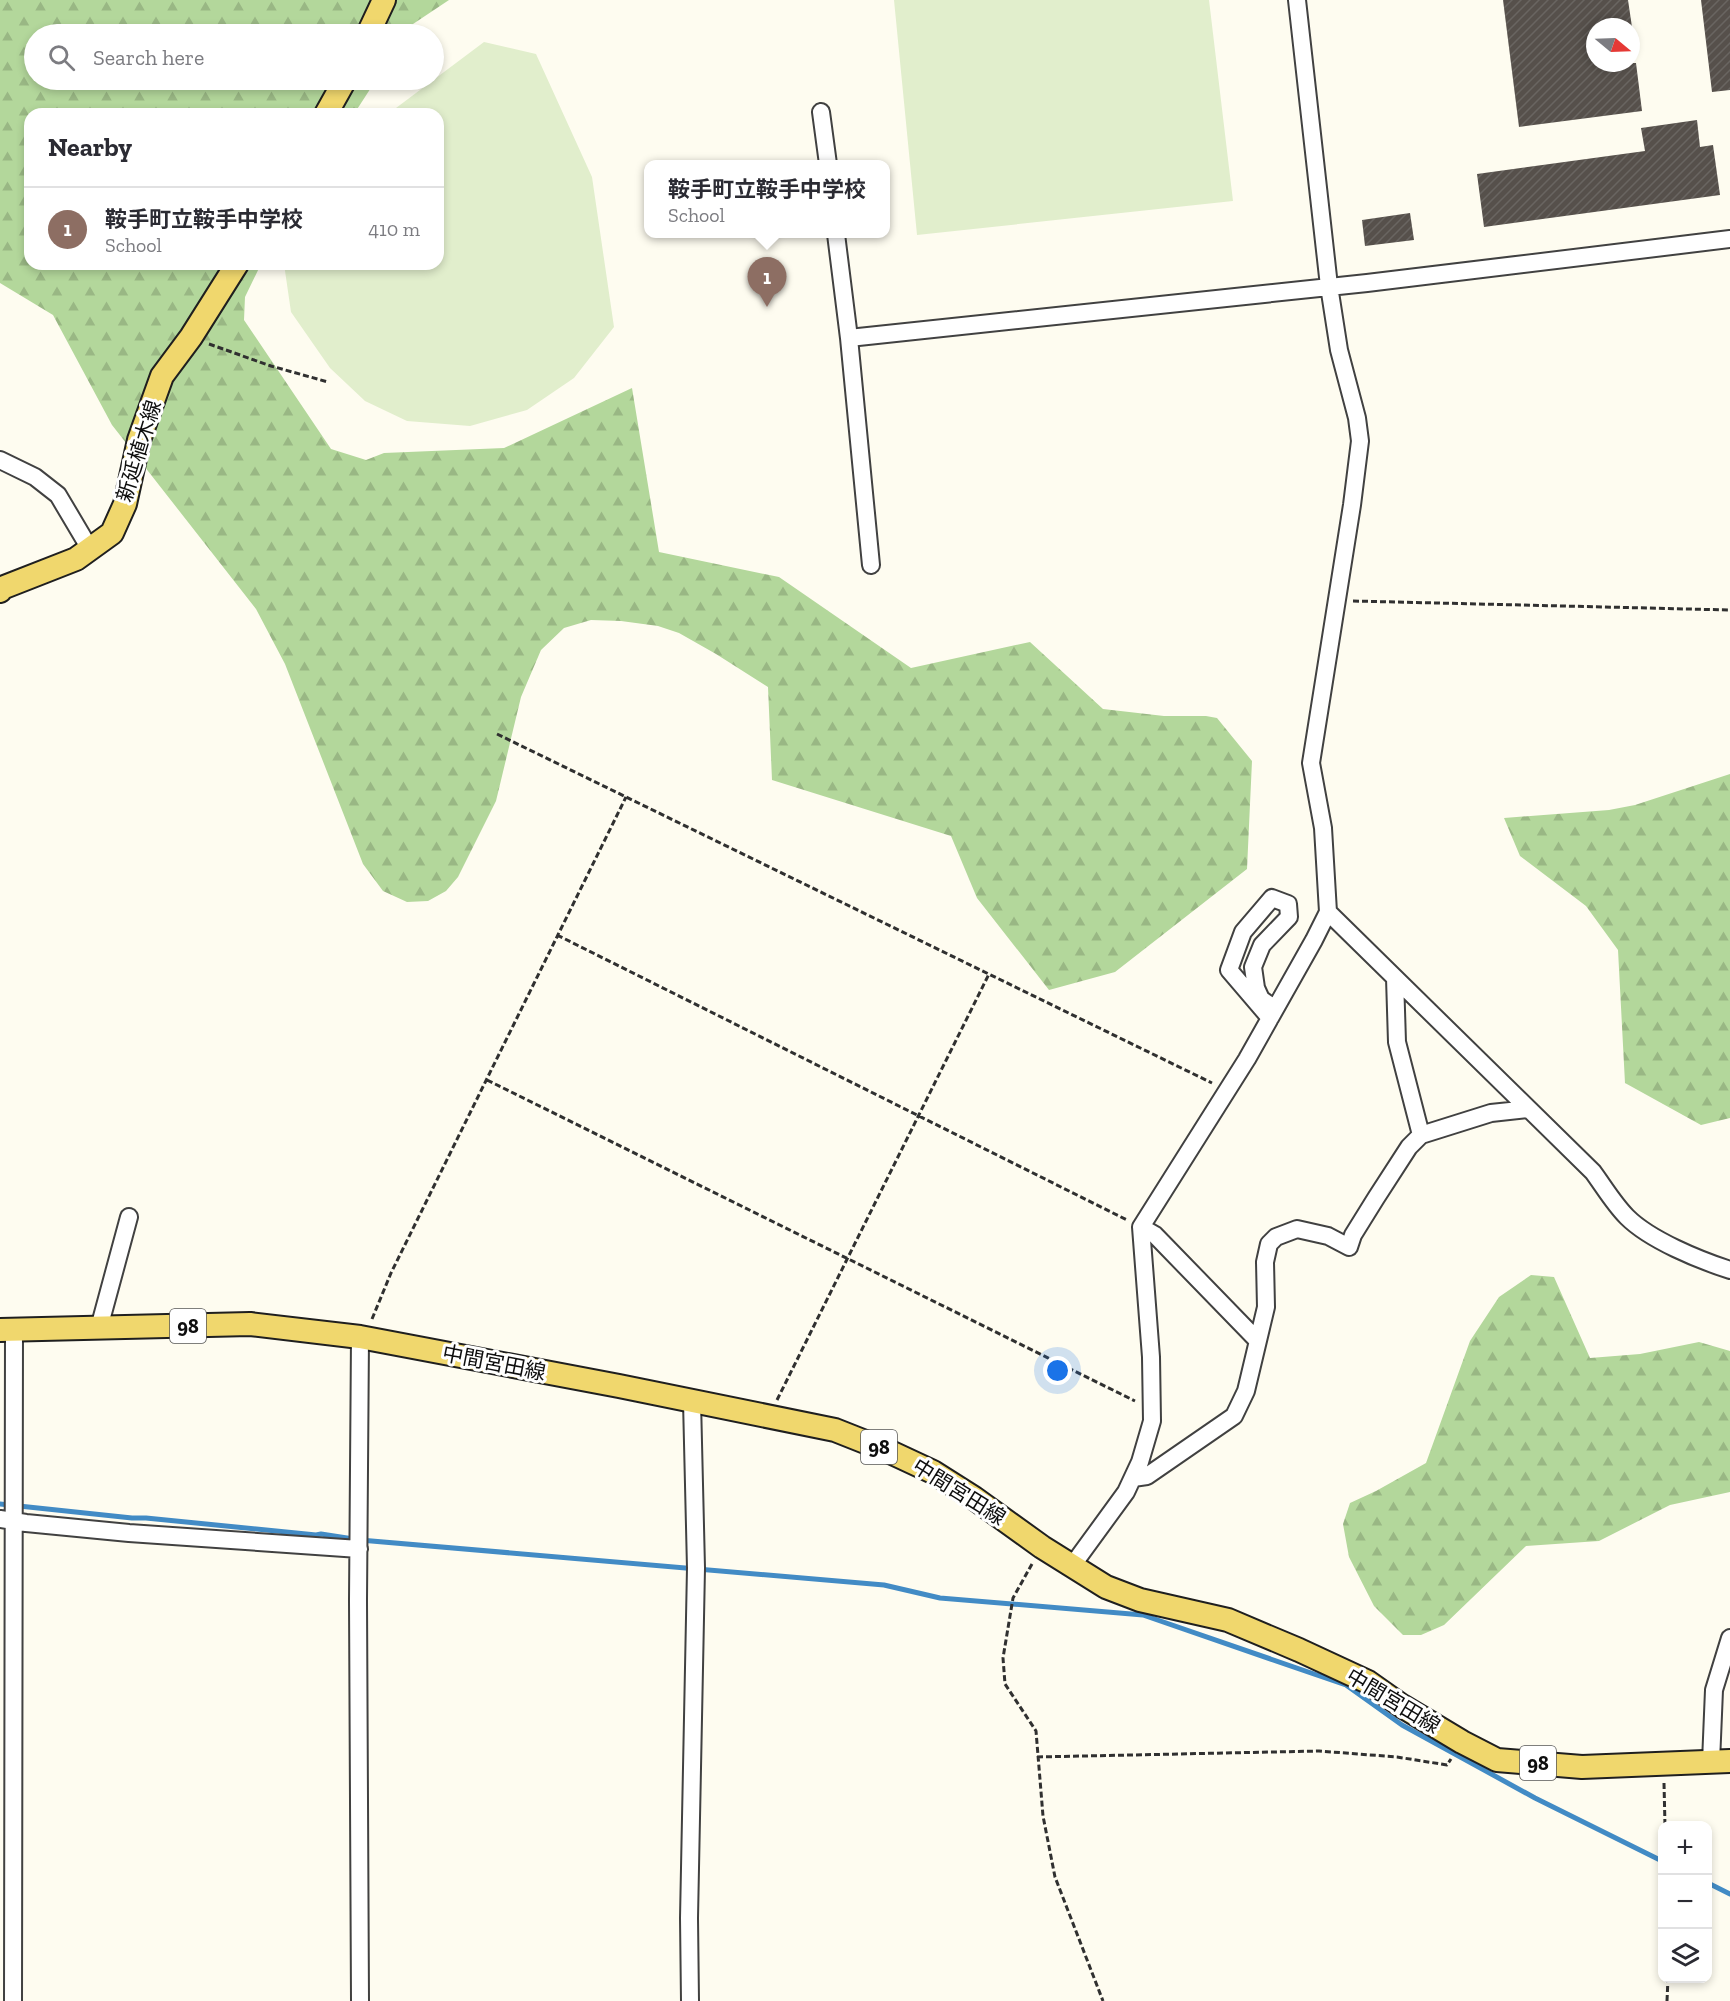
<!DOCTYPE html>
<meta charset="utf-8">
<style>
:root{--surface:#fff;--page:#f7f7f7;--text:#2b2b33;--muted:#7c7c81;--line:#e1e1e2;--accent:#7c3aed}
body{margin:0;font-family:"Zilla Slab","Noto Sans JP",serif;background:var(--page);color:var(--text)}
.controls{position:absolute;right:18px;bottom:18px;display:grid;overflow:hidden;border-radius:12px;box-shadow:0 3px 9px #0003}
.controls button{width:54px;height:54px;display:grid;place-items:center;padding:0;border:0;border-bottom:2px solid var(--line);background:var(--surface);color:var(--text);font:30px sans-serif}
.compass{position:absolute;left:1586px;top:18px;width:54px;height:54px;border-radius:50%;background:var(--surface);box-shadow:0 3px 9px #0003;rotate:109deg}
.you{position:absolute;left:1058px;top:1371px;width:21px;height:21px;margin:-15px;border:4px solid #fff;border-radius:50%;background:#1a73e8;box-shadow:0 0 0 9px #1a73e833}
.badge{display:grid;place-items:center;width:39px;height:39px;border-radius:50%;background:var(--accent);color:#fff;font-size:20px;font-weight:700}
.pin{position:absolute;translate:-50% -50px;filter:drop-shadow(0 2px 3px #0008)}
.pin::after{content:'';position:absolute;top:32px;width:21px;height:18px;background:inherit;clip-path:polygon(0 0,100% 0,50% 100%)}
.popup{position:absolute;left:644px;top:160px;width:246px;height:78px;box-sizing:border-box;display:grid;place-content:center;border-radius:12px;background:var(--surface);filter:drop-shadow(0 2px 4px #0005);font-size:20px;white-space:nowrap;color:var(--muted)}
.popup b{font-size:22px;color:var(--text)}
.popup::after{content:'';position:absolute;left:50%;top:100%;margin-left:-12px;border:12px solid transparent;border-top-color:var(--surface)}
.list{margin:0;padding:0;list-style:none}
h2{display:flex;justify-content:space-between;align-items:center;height:78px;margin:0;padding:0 24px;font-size:26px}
h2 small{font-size:20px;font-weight:400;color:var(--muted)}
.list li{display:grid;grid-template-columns:39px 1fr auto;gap:18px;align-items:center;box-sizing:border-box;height:84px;padding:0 24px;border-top:2px solid var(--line)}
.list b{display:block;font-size:22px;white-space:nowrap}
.list p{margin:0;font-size:20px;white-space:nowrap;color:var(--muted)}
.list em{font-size:20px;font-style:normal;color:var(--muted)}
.icon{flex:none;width:33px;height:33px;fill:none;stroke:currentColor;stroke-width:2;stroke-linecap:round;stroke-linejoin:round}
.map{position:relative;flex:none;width:1730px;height:2001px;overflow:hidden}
.search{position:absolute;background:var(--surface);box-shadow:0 3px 9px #0003;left:24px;top:24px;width:420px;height:66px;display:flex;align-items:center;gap:15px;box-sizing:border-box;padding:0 21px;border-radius:33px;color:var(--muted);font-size:22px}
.panel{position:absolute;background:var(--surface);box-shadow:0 3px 9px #0003;left:24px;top:108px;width:420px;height:162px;border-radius:18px}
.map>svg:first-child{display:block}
.forest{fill:url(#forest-firs)}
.pitch{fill:#e1eecc}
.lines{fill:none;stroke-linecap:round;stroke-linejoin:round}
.stream{stroke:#428bc5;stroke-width:5}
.building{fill:url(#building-hatch)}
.minor-casing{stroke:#414141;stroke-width:20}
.major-casing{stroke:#1f1f1f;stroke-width:26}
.path{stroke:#303030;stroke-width:3;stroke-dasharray:6 3;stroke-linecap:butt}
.minor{stroke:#fff;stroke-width:16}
.major{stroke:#f0d76d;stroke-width:22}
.labels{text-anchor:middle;stroke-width:6;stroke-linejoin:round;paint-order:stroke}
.shield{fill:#fff;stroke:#565656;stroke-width:1.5}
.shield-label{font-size:20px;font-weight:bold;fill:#0e0e0e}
.street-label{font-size:21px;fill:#0e0e0e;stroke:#fff}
</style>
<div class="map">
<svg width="1730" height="2001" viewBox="0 0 1730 2001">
<defs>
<pattern id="forest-firs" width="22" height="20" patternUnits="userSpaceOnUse" patternTransform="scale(1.5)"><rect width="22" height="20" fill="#b3d79b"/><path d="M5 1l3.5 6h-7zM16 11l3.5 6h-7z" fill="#99b784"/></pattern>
<pattern id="building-hatch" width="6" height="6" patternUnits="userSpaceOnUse" patternTransform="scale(1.5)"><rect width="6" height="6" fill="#56504b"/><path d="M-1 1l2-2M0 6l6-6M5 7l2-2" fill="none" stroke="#696561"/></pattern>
</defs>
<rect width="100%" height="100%" fill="#fefcf0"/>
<path class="forest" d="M0,0h449l-39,26 -5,8h-371v46h342l-22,34h-324v150h231l-16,33 -1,23 87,129 35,11 18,-7 120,-5 128,-60 27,164 120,25 132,91 119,-26 73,67 61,7h42l11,2 35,43 -5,108 -132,103 -66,18 -72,-92 -26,-62 -179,-56 -4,-93 -52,-33 -37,-21 -21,-7 -37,-5 -30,-1 -27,8 -23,22 -20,47 -25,104 -38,76 -12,14 -18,10 -21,1 -24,-11 -20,-27 -78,-200 -29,-55 -144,-184 -59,-110 -53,-32z
M1730,774v344l-29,7 -76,-42 -7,-133 -32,-44 -66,-50 -16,-38 105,-8 26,-5z
M1531,1275l23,2 36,81 50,-4 59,-12 31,9v141l-60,13 -71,36 -73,5 -82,79 -23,10h-18l-29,-29 -25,-49 -6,-33 7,-21 26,-12 50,-28 44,-122 29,-44z"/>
<path class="pitch" d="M894,0h315l24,201 -316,34z
M484,42l52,12 56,123 22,150 -40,51 -47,32 -57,16 -63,-5 -42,-20 -35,-33 -39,-56 -7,-48h154v-150h-50z"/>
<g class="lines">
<path class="stream" d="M0,1504l132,14h14l170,17 5,-1 39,6 524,45 56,13 203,17 203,70 56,40 133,73 127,63
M1708,1883l22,11"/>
</g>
<path class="building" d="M1503,0h125l4,27h-37v36h41l6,48 -123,16z
M1701,0h29v90l-18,2z
M1697,120l3,27 13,-2 7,50 -236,32 -7,-53 168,-23 -4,-23z
M1410,213l4,27 -49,6 -3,-26z"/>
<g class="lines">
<defs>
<path id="minor" d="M821,112l7,52
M836,234l13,104 22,227
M849,338l518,-55 363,-44
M0,460l35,17 23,18 32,54
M1328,912l265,260c11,15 21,32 34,45 23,23 72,43 103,53
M1395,978l2,64 24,93
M1270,1018l-41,-48 14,-38 29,-34 16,6 1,13 -27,28 -9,22 3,21 5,11 14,10
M1141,1227l14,8 102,105
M99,1328l30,-111
M1133,1478l14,-2 87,-60 12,-25 20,-84 -1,-45 4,-18 7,-7 21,-8 31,7 21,11 4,-12 23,-37 33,-51 12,-12 70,-22 37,-4
M0,1519l26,4 103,10 230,16
M1072,1566l54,-74 14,-30 12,-41 -1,-64 -10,-130 106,-168 67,-119 14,-28 -5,-84 -12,-65 41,-258 8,-64 -3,-23 -18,-68 -10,-64 -32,-286
M1711,1762l3,-72 16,-52
M13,2001l1,-672
M360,2001l-2,-400 2,-264
M690,2001l-1,-83 7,-350 -4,-167"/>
<path id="major" d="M368,34l16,-34
M326,114l19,-34
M0,591l2,-3 74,-29 36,-26 13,-29 14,-64 23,-64 29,-39 46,-73
M0,1330l250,-6 110,13 259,49 216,44 53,21 45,21 41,26 68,49 64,40 34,13 88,20 71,30 69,32 34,24 60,36 35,18 85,7 148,-6"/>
</defs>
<use href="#minor" class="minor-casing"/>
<use href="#major" class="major-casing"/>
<path class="path" d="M209,344l62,22 57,16
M1353,601l377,9
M497,734l715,349
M557,935l570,285
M487,1080l648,321
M372,1319l19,-46 235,-476
M777,1400l212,-426
M1032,1564l-19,34 -10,60 2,26 31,47 7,85 12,61 48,124
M1037,1757l282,-6 78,6 50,8 4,-6
M1664,1783l1,43
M1667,2001l1,-23"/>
<use href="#minor" class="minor"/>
<use href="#major" class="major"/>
</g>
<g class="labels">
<g class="shield">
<rect x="170" y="1309" width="36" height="34" rx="4.5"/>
<rect x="861" y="1430" width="36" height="34" rx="4.5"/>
<rect x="1520" y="1746" width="36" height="34" rx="4.5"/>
</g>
<g class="shield-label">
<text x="188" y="1333">98</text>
<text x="879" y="1454">98</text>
<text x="1538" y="1770">98</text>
</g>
<g class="street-label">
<text transform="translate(139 451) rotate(-73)" y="7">新延植木線</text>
<text transform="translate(494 1363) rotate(11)" y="7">中間宮田線</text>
<text transform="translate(959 1492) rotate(32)" y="7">中間宮田線</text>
<text transform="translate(1393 1701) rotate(31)" y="7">中間宮田線</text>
</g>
</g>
</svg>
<div class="controls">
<button>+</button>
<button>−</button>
<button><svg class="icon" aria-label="layers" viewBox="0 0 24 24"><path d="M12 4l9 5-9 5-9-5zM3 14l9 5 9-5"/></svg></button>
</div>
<svg class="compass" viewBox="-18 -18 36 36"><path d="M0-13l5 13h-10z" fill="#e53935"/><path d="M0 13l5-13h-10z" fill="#7c7c81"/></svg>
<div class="you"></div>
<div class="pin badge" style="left:767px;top:307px;background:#8d6e63">1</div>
<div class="popup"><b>鞍手町立鞍手中学校</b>School</div>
<div class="search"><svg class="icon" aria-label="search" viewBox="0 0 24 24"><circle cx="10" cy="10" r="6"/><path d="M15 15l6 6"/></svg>Search here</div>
<section class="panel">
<h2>Nearby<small></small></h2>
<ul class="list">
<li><span class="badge" style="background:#8d6e63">1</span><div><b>鞍手町立鞍手中学校</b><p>School</p></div><em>410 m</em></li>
</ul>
</section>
</div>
